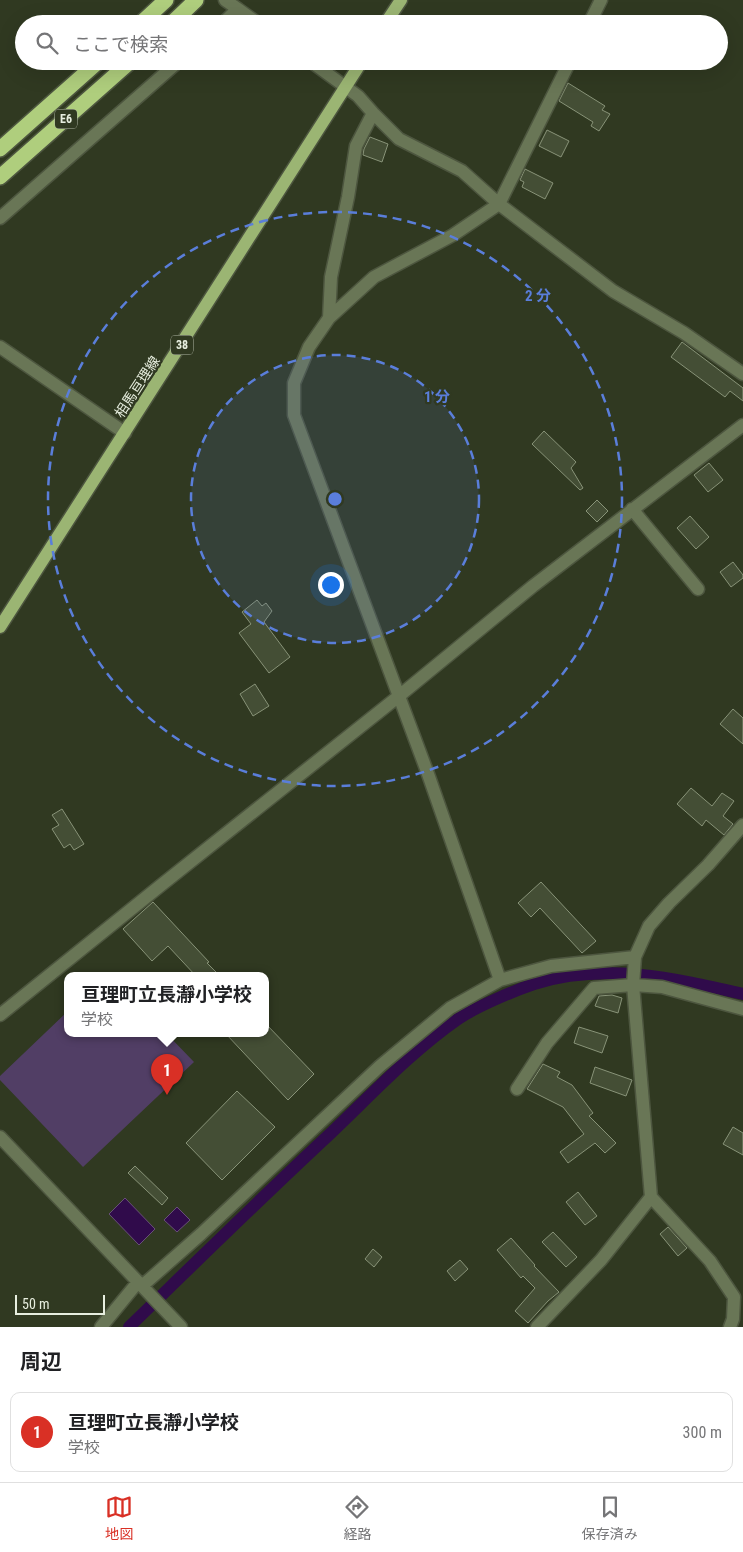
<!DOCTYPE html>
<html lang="ja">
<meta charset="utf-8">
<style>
:root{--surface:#fff;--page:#f6f6f6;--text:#202124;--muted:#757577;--line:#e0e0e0;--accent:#d93025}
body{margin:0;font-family:"Roboto Condensed","Noto Sans JP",sans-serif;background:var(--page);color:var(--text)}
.scale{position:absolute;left:15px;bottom:12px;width:90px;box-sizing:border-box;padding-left:5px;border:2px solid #e7eedf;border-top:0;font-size:14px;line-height:18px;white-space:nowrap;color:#e7eedf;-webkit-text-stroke:4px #303921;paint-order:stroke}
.you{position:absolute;left:330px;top:584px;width:18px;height:18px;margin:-12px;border:4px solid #fff;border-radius:50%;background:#1a73e8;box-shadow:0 0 0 8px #1a73e833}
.badge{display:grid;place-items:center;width:32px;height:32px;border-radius:50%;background:var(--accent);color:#fff;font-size:16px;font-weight:700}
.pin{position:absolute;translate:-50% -41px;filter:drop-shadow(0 1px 2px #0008)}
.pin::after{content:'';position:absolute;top:26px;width:18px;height:15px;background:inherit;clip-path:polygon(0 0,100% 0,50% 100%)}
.popup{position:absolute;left:64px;top:972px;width:205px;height:65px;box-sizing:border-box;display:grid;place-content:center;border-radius:10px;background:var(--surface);filter:drop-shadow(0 1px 4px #0005);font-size:16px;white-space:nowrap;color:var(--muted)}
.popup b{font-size:19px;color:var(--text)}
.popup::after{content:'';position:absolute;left:50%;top:100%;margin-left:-10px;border:10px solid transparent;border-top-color:var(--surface)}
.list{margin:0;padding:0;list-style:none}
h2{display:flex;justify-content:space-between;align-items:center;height:65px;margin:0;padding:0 20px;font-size:21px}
h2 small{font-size:16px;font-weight:400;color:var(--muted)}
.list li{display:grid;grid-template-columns:32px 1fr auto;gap:15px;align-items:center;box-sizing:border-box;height:80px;margin:0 10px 10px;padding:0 10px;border:1px solid var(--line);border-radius:10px}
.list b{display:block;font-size:19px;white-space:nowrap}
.list p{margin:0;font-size:16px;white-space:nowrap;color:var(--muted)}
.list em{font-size:16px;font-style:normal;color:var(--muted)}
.icon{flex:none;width:28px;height:28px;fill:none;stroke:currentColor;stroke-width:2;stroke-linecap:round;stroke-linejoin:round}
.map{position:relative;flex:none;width:743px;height:1327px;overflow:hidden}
.search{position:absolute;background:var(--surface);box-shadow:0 5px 20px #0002;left:15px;right:15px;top:15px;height:55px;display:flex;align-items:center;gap:12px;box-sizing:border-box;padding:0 18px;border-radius:28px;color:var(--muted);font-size:19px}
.sheet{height:155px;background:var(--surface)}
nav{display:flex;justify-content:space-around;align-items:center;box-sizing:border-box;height:70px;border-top:1px solid var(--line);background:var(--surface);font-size:14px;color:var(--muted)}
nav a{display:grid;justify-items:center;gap:2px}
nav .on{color:var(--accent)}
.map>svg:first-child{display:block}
.green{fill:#513e65}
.water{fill:#300b4b;stroke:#674f77}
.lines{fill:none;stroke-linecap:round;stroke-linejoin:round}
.canal{stroke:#300b4b;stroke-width:12}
.building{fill:#444e35;stroke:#889378}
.minor-casing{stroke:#4d563f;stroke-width:15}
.major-casing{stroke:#4d563f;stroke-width:15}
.highway-casing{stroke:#4d563f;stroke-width:18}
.minor{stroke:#697656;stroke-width:12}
.major{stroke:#9bb573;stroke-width:12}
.highway{stroke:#afce7d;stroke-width:15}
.ring{fill:none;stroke:#5a7eda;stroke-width:2.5;stroke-dasharray:9 6}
.labels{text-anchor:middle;stroke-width:4.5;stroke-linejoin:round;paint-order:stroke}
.shield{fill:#303921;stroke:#b0b8a6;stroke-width:1}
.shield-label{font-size:12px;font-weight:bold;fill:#e7eedf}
.street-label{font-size:14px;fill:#e7eedf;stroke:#303921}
.centre{fill:#5a7eda;stroke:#303921;stroke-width:2.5}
.ring-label{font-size:15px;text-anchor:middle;font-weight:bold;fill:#5a7eda;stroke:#303921;stroke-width:4.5;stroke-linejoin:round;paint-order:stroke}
</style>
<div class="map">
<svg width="743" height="1327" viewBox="0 0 743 1327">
<rect width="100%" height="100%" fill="#303921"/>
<path class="green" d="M68,1011v23h99l27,28 -111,105 -83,-87v-4z"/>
<path class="water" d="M125,1198l30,31 -16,16 -30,-31z
M177,1207l13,13 -13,12 -13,-12z"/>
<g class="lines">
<path class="canal" d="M129,1327c67,-65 134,-131 202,-194 41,-39 81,-82 127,-114 18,-12 55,-28 76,-35 69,-22 140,-6 209,10"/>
</g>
<path class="building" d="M568,83l37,23 -3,4 8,4 -11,17 -8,-5 2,-4 -34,-21z
M547,130l22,11 -8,16 -22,-11z
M370,137l18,7 -6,18 -19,-7 1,-6z
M525,169l28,14 -8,16 -23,-12 2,-5 -4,-2z
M682,342l61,46v13l-13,-10 -5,6 -54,-40z
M544,431l32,31 -5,6 12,20 -3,2 -48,-46z
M709,463l14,17 -15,12 -14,-17z
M597,500l11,11 -11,11 -11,-11z
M690,516l19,21 -13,12 -19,-21z
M733,562l10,13v3l-12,9 -11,-15z
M257,600l5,6 4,-3 6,8 -8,11 26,35 -21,16 -30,-40 12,-9 -9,-12z
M255,684l14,22 -16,10 -13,-22z
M733,709l10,9v26l-23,-20z
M691,788l21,18 10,-13 12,8 -11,15 10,8 -9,11 -18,-15 -4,6 -25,-22z
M62,809l22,35 -10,6 -4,-6 -6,4 -12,-19 7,-4 -7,-10z
M541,882l55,59 -14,12 -42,-45 -9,9 -13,-14z
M153,902l56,60 -2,1 13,13h-24l-28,-30 -16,15 -29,-32z
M612,995l10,3 -4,15 -23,-7 4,-10z
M266,1024l48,50 -26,26 -62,-66h40z
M579,1027l29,9 -6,17 -28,-10z
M543,1064l17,8 -3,5 15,8 21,28 -4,3 27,27 -11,10 -10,-10 -27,20 -8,-11 24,-18 -21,-27 -36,-18z
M595,1067l37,13 -6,16 -36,-13z
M237,1091l38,36 -53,53 -36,-37z
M733,1127l10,6v22l-20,-11z
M135,1166l33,32 -6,7 -34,-32z
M578,1192l19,24 -12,9 -19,-23z
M668,1227l19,21 -9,8 -18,-22z
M553,1232l24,25 -11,10 -24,-25z
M511,1238l24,27 -1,1 25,26 -11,9 -20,22 -13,-12 20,-23 -12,-12 -2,2 -24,-28z
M373,1249l9,8 -8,10 -9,-8z
M460,1260l8,9 -13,12 -8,-10z"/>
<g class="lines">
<defs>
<path id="minor" d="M225,0l13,9
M222,24l16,-15 21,15
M589,24l12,-24
M310,61l48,35 15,17 26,26 63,32 37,33 114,87 71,42 59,41
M0,218l179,-157
M329,318l2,-41 17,-80 8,-51 17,-33
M0,347l125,86
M632,509l66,80
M500,980l-72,-206 -134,-359v-32l15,-36 20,-29 45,-41 79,-42 46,-31 71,-143
M0,1015l160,-129 239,-190 134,-110 210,-161
M517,1089l30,-46 47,-55 39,-3 29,2 81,22
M0,1137l181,190
M651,1197l59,64 24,36 -1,22 -3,8
M142,1286l59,-52 179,-168 70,-58 50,-28 51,-14 84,-9
M101,1327l37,-45
M537,1327l64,-67 50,-63 -18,-212 2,-28 14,-31 20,-23 39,-38 35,-40"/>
<path id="major" d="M385,24l16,-24
M0,627l362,-566"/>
<path id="highway" d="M140,24l26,-24
M171,24l25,-24
M0,149l99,-88
M0,177l131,-116"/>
</defs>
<use href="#minor" class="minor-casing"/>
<use href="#major" class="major-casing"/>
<use href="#highway" class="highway-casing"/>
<use href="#minor" class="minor"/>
<use href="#major" class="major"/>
<use href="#highway" class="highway"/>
</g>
<circle cx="335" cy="499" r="144" fill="#5a7eda" fill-opacity=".12"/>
<g class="ring">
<circle cx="335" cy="499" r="144"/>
<circle cx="335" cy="499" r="287"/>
</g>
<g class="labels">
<g class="shield">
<rect x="55" y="109.5" width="22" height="19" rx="4"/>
<rect x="171" y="335.5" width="22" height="19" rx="4"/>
</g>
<g class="shield-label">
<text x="66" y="123">E6</text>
<text x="182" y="349">38</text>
</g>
<g class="street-label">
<text transform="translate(137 387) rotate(-57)" y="5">相馬亘理線</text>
</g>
</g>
<circle cx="335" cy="499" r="8" class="centre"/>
<g class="ring-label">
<text x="538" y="301">2 分</text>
<text x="437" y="402">1 分</text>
</g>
</svg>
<div class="scale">50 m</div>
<div class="you"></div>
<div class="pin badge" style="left:167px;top:1095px">1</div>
<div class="popup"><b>亘理町立長瀞小学校</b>学校</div>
<div class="search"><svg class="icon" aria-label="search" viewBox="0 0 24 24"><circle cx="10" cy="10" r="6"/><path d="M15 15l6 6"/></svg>ここで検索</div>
</div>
<section class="sheet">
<h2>周辺<small></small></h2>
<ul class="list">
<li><span class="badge">1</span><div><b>亘理町立長瀞小学校</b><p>学校</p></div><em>300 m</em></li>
</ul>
</section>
<nav>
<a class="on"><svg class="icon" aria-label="map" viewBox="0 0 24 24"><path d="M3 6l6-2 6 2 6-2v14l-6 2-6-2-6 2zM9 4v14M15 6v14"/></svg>地図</a>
<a><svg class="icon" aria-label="directions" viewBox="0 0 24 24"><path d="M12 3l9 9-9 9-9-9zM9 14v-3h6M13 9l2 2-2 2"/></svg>経路</a>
<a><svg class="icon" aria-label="saved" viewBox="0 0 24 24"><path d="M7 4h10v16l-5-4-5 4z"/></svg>保存済み</a>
</nav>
